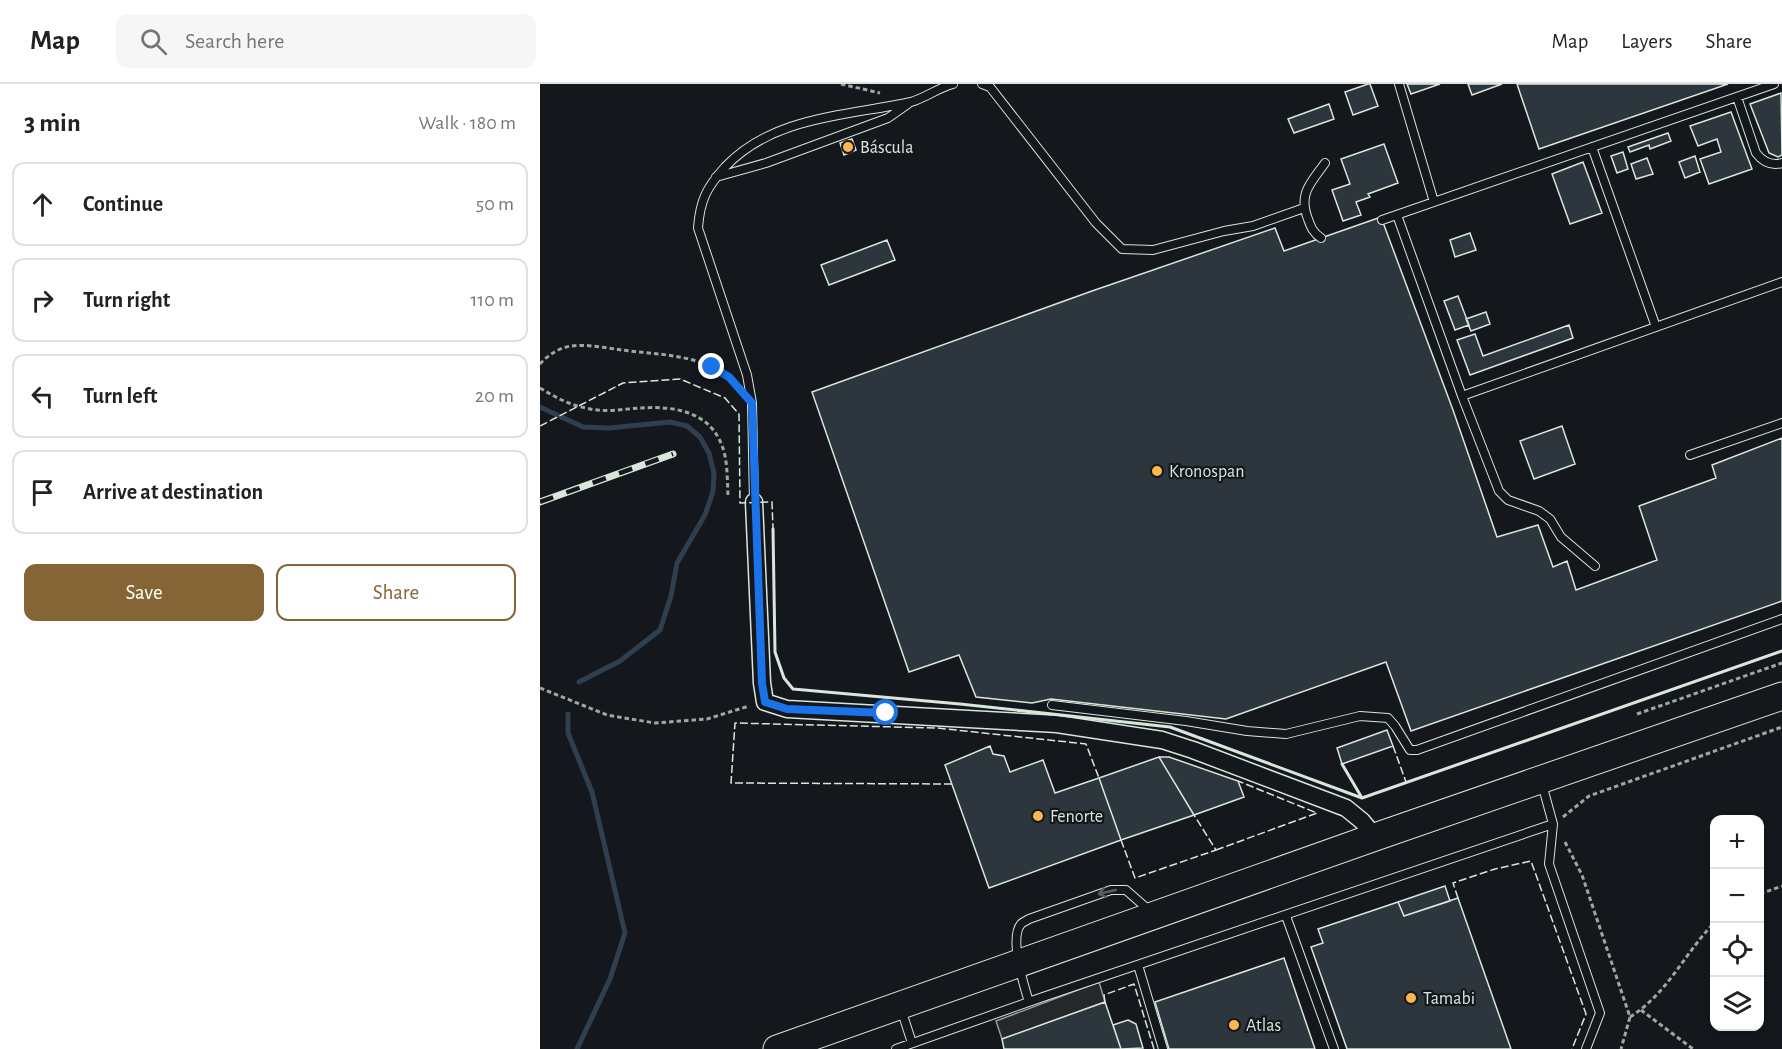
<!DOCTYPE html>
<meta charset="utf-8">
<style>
:root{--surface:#fff;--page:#f6f6f6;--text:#222;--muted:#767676;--line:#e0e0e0;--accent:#856535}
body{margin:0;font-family:"Alegreya Sans",sans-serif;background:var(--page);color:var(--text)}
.controls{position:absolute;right:18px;bottom:18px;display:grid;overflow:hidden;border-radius:12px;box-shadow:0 3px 9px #0003}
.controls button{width:54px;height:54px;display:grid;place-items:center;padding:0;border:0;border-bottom:2px solid var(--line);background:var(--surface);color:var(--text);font:30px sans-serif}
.stop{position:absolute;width:18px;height:18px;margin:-14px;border:4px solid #1a73e8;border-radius:50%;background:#fff}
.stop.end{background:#1a73e8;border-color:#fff;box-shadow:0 2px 6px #0008}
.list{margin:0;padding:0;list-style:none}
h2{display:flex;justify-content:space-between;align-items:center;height:78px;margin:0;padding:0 24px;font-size:26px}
h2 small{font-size:20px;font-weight:400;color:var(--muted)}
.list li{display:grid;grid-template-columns:39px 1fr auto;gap:18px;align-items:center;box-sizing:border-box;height:84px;margin:0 12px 12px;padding:0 12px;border:2px solid var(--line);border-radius:12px}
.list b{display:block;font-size:22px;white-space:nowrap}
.list em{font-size:20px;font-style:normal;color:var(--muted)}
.actions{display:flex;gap:12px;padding:18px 24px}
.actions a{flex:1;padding:14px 0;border:2px solid var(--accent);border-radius:12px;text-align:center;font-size:21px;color:var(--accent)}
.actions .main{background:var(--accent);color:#fff}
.icon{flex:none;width:33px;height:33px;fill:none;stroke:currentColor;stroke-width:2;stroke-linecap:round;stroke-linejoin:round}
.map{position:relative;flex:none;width:1242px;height:965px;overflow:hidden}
header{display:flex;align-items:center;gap:36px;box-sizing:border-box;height:84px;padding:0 30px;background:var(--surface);border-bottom:2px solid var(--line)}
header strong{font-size:28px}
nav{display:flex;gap:33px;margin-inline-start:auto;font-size:21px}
.search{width:420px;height:54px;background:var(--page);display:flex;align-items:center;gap:15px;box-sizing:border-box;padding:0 21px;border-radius:12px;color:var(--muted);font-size:22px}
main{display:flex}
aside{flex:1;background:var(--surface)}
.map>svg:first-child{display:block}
.parking{fill:#24282b;stroke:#939e99;stroke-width:1.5}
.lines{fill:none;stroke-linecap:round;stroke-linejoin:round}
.stream{stroke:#2f3f4d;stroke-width:5}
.building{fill:#2c363c;stroke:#d8e6dc;stroke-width:1.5}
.service-casing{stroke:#d8e6dc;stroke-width:10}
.minor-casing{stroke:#d8e6dc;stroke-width:19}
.trunk-casing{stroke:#d8e6dc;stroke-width:29}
.path{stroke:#9da8a2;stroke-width:3;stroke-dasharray:4.5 3;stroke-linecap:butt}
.service{stroke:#14181c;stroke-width:8}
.minor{stroke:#14181c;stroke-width:16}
.trunk{stroke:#14181c;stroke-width:27}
.rail-casing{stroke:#d8e6dc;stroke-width:7}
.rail{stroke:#14181c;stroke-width:4.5;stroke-dasharray:14;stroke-linecap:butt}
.fence{stroke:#d8e6dc;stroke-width:1.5;stroke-dasharray:8 3;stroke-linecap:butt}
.wall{stroke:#d8e6dc;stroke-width:3}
.oneway{stroke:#59605f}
.route{stroke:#1a73e8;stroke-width:8}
.poi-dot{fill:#ffb74d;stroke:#14181c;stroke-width:2}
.labels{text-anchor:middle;stroke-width:4.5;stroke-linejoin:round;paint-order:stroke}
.poi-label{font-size:18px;fill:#d8e6dc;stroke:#14181c;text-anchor:start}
</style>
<header>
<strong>Map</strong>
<div class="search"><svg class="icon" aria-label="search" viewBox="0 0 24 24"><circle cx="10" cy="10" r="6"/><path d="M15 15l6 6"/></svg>Search here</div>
<nav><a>Map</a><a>Layers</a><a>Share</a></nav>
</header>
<main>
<aside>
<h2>3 min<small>Walk · 180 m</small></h2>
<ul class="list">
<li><svg class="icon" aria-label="ahead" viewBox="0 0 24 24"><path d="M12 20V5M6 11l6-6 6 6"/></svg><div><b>Continue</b></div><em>50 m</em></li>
<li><svg class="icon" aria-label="right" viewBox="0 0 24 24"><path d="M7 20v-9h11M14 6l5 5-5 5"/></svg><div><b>Turn right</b></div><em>110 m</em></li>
<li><svg class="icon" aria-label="left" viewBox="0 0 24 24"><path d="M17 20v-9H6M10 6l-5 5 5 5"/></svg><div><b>Turn left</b></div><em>20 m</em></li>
<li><svg class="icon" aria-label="arrive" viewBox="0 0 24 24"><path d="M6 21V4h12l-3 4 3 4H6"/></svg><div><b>Arrive at destination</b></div></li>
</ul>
<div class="actions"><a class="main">Save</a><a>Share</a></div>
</aside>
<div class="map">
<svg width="1242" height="965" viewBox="0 0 1242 965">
<rect width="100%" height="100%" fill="#14181c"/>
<path class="parking" d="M559,898l6,20 -103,37 -6,-18z"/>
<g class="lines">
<path class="stream" d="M0,323l43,20 26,1 61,-6 17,4 13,11 9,16 5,20 -1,19 -8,23 -28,48 -6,33 -11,34 -40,31 -41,21
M28,630v19l24,59 33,141 -15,46 -33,70"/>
</g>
<path class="building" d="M828,0h2l8,22 -25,9 -8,-23z
M867,0h33l-29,10z
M928,0h34l-30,11z
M977,0h211l-189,65z
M1241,9l1,62 -4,2 -9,-4 -19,-49z
M789,20l5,15 -40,14 -6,-14z
M1191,28l21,57 -43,15 -9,-25 21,-7 -4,-13 -19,7 -8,-20z
M1128,49l3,8 -21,8 -1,-4 -19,7 -2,-5z
M312,55l4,11 -12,5 -4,-12z
M844,60l14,39 -30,11 2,3 -14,5 5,13 -18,6 -11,-31 18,-6 -9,-25z
M1083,68l5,17 -11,4 -6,-17z
M1155,72l5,16 -15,6 -6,-16z
M1107,74l6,16 -17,5 -5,-15z
M1043,78l19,51 -32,11 -18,-50z
M841,133l72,193 44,127 41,-12 15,42 14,-6 9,29 81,-30 -18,-54 77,-28 -4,-13 70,-27v163l-371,130 -25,-69 -160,57 -175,-20 -19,4 -56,-6 -17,-42 -50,17 -97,-280 280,-101 183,-63 9,23z
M930,149l6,17 -21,7 -5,-17z
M347,156l8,20 -66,25 -8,-20z
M918,212l11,29 -14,5 -11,-29z
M946,228l4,12 -19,7 -5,-12z
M1029,241l4,13 -103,37 -13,-35 18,-6 8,22z
M1022,342l13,38 -41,15 -14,-38z
M847,646l6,16 -51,18 -5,-16z
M450,662l3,8 11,2 6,16 33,-12 12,33 44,-15 22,62 -132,48 -44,-123z
M619,673l35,58 -73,25 -22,-62z
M619,673h10l69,24 6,16 -50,18z
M905,802l5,15 -46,15 -6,-14z
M918,814l53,151h-164l-36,-102 12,-4 -5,-14 80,-27 6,14z
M744,874l31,91h-146l-14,-47z
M565,918l16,47h-117l-2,-10z
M588,936l8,4 7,24 -22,1 -8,-24z"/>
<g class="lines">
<defs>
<path id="service" d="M442,0l8,3 106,136 26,26 31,1 71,-19 29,-5 51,-18
M859,0l35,118
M1197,13l19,56c7,9 15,13 26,10
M1052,63l64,180
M176,93l50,-14 122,-45 20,-14
M857,131l65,181 37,95 9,9 31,11 11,8 11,18 34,29
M842,136l392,-136
M781,154c-8,-5 -10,-11 -13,-19 -10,-26 3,-36 17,-56
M922,312l320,-114
M1150,371l92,-32
M214,418l-2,-99 -5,-28 -49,-147c2,-28 9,-41 27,-61 48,-51 122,-51 186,-65 14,-4 27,-14 42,-18
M512,621l134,16 61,10 39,3 74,-18 28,2 7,8 15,24h7l365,-131
M1002,700l11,40 -4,40 51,149 -14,36
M746,832l48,133
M598,881l25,84
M489,918c-5,-16 -20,-64 -8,-78 2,-2 5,-3 8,-5l82,-29h15l25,22
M361,925l11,34
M356,965l144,-51 513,-174"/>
<path id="minor" d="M214,418l8,181 3,19 22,7 270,15 105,16 31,10 153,58 16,13 13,16"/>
<path id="trunk" d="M237,965l598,-212 407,-141"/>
</defs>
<use href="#service" class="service-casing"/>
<use href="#minor" class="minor-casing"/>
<use href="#trunk" class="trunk-casing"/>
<path class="path" d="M301,0l39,9
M0,280c8,-9 20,-17 32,-18 16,-2 34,2 50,4 37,5 87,4 113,34
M0,304c15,9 29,17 46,20 18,5 37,1 55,0 29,-2 65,2 79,33 8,16 7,36 8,54
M0,604l67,27 48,8 52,-4 42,-13
M1097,630l145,-51
M1023,733l26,-21 193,-69
M1025,758l17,33 48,142 -9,32
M1220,810l22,-8
M1101,926l52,39
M1090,933c38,-24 54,-63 84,-94"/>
<use href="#service" class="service"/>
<use href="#minor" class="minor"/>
<use href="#trunk" class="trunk"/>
<defs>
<path id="rail" d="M0,418l133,-48"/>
</defs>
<use href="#rail" class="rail-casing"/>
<use href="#rail" class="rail"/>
<path class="fence" d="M0,342l83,-43 57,-4 45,19 14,16 1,89 32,-1 1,27
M853,662l13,36
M412,700l-221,-1 4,-60 202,5 149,16 13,34
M581,756l14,38 81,-28 -22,-35
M676,766l101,-37 -79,-32
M918,814l-5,-15 42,-14 36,-8 55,153 -14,35
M565,918l-1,-7 30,-11 20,65"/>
<path class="wall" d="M233,445l2,123 9,26 9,11 167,15 210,23 192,71 420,-147
M802,680l20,34"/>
</g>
<defs><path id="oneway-shaft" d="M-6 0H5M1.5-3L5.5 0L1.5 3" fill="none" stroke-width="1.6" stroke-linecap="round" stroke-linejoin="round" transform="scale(1.5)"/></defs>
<use class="oneway" href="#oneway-shaft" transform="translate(567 808) rotate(167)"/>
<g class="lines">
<path class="route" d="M172,283l17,10 23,26 10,280 3,19 22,7 99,4"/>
</g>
<g class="poi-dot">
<circle cx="308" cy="63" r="6"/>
<circle cx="617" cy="387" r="6"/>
<circle cx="498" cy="732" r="6"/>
<circle cx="871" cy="914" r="6"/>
<circle cx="694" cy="941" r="6"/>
</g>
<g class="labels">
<g class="poi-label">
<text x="320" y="69">Báscula</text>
<text x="629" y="393">Kronospan</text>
<text x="510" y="738">Fenorte</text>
<text x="883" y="920">Tamabi</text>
<text x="706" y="947">Atlas</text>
</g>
</g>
</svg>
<div class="controls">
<button>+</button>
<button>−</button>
<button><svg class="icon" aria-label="locate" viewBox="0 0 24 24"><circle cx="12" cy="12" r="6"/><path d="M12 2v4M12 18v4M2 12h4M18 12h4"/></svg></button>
<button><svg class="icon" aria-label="layers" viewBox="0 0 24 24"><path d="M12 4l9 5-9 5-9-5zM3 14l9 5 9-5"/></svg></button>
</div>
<div class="stop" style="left:346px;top:629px"></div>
<div class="stop end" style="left:172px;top:283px"></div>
</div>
</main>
